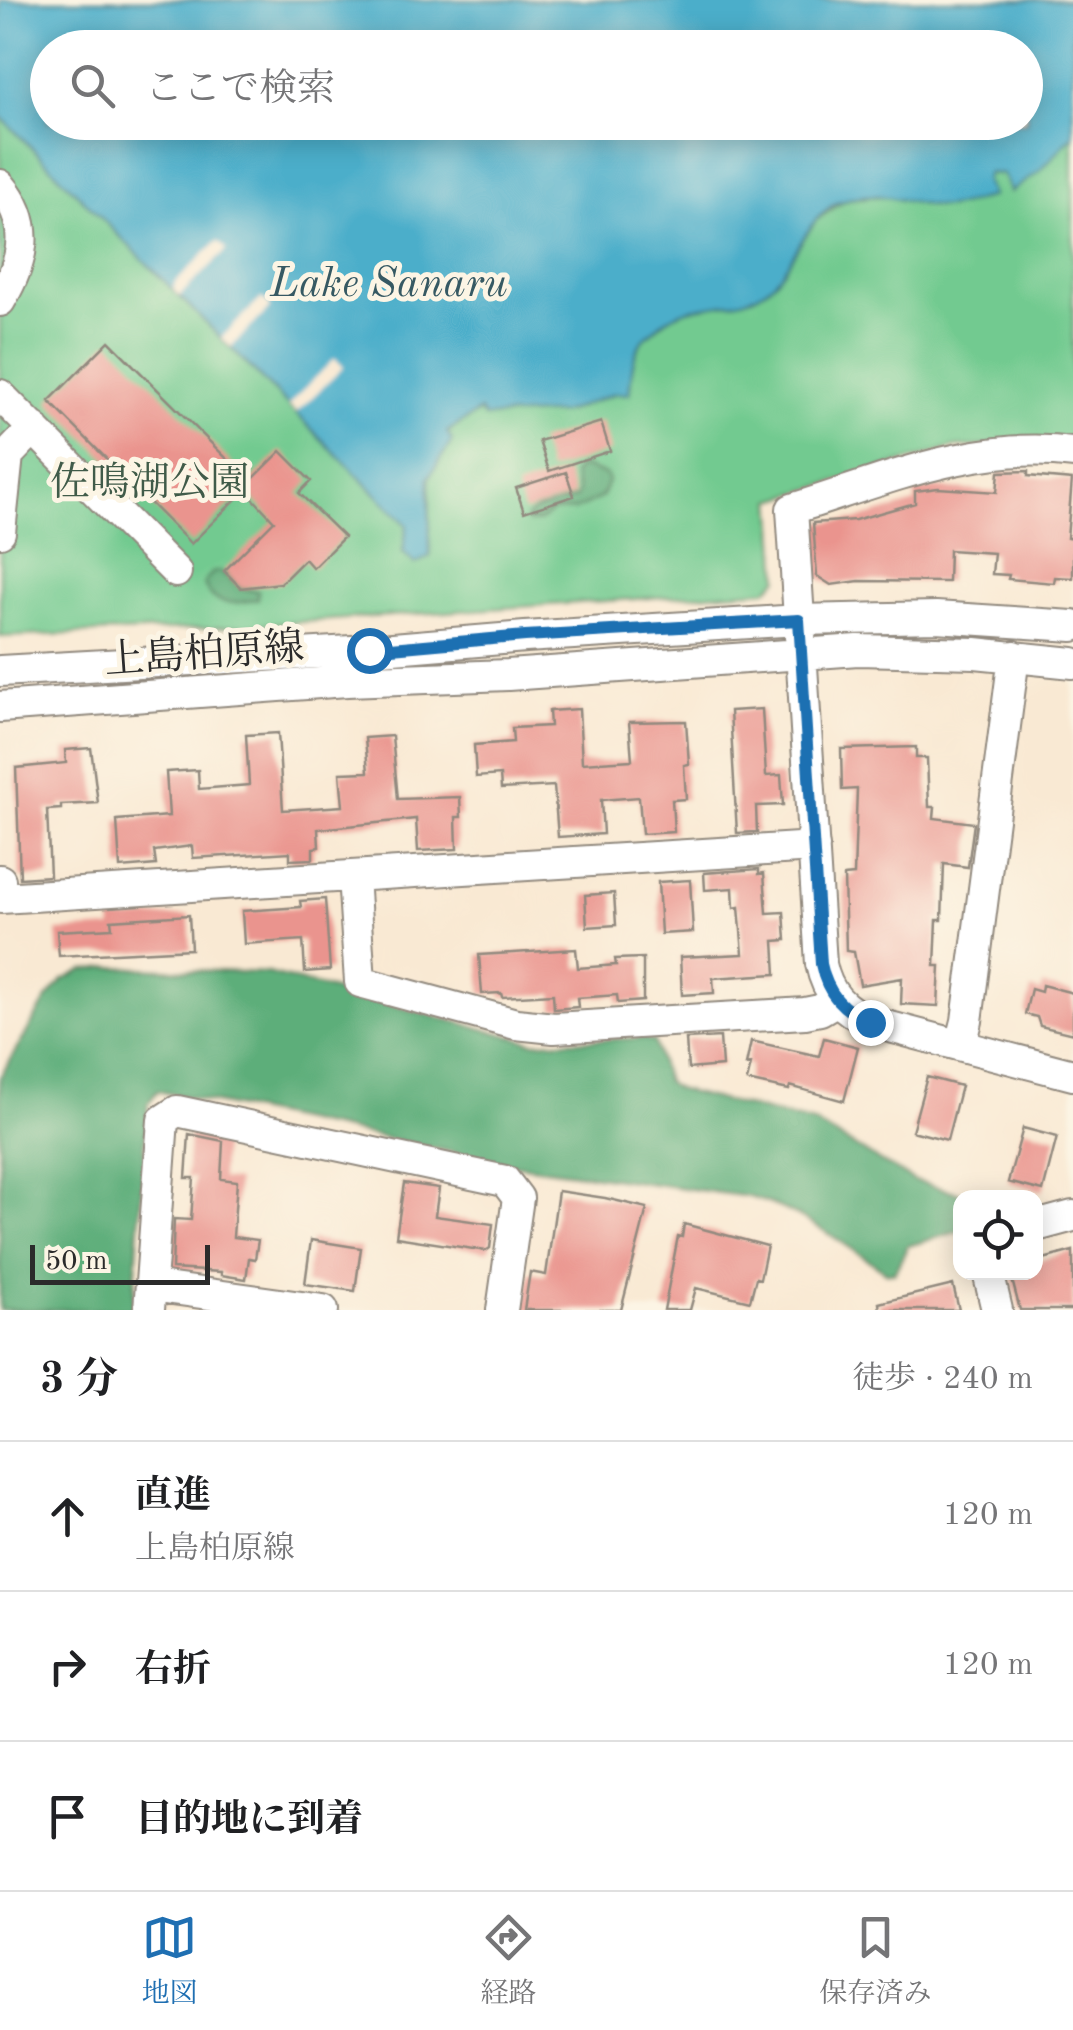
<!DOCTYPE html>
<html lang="ja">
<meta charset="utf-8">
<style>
:root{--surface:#fff;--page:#f6f6f6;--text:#202124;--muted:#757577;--line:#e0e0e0;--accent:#1f6fb2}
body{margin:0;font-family:"Old Standard TT","Noto Serif JP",serif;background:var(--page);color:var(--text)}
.controls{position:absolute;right:30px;bottom:30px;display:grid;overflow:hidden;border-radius:20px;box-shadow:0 5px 25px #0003}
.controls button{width:90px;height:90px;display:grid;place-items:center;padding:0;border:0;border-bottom:2px solid var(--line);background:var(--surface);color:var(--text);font:50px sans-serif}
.scale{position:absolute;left:30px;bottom:25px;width:180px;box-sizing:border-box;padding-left:10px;border:5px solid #2b2b2b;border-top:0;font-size:28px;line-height:35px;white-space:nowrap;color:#2b2b2b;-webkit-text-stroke:8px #fcf5e5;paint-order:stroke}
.stop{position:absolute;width:30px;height:30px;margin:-22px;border:8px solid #1f6fb2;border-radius:50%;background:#fff}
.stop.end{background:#1f6fb2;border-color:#fff;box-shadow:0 2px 10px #0008}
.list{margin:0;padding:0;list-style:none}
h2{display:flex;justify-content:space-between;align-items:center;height:130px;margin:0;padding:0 40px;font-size:42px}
h2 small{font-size:32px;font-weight:400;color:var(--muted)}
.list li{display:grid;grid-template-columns:65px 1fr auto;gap:30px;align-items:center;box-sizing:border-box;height:150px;padding:0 40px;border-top:2px solid var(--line)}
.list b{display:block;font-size:38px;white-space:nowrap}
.list p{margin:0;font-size:32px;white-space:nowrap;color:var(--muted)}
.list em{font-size:32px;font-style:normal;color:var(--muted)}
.icon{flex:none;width:55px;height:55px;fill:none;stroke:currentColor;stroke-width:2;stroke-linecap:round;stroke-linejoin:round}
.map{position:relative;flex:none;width:1073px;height:1310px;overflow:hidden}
.search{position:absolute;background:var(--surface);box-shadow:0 5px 25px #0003;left:30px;right:30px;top:30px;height:110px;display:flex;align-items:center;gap:25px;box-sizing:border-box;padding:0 35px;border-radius:55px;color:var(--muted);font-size:38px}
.sheet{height:580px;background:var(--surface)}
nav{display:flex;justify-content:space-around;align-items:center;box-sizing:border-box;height:140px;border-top:2px solid var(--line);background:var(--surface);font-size:28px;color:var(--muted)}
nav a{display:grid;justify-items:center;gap:5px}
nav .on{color:var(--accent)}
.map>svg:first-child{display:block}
.green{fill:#72ca90;stroke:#4e7a5e;stroke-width:2.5}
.forest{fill:#5dae7a;stroke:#446c52;stroke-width:2.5}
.water{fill:#4baeca;stroke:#3b6c7a;stroke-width:2.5;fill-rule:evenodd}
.pier{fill:#f9e9d3}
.building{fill:#ea948e}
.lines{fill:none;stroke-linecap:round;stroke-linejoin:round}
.minor-casing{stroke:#928a7f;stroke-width:34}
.minor{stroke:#fff;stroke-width:30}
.route{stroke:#1f6fb2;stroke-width:12}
.labels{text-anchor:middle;stroke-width:10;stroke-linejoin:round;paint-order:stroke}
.park-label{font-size:40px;fill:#405b49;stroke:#fcf5e5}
.street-label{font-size:40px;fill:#2b2b2b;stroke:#fcf5e5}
.water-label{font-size:42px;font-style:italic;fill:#365963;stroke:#fcf5e5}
</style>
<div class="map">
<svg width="1073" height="1310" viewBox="0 0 1073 1310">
<rect width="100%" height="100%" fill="#fcf5e5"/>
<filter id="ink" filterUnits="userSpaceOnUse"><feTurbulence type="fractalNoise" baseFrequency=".01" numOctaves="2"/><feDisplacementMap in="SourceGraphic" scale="20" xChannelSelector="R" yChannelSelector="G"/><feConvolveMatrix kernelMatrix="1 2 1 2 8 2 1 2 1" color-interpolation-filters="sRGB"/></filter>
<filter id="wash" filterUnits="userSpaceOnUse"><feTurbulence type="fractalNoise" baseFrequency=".0048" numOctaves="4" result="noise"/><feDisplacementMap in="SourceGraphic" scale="40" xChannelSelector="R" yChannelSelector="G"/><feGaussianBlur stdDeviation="2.25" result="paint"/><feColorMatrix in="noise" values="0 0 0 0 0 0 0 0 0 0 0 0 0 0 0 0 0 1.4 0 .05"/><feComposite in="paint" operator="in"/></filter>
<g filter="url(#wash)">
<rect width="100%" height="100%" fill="#f9e9d3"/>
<path class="green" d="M0,116l408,409 -5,27 27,4 -1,-80 22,-35 -5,-8 34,-22 82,2 54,-20 26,-53 26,-22 123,-61 25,-37 31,-21 43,-4 39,11 21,1 41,-11 -6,-16 3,-7 15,1 7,18 63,-57v308l-117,4 -183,53 6,78 -13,12 -552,38 -214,9z"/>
<path class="forest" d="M582,466l24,9 2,6 -6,16 -27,13 -22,1 -13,10 -12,1 -1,-5 7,-6 42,-13 2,-5 -5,-19z
M220,571l23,18 15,2v8c-21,5 -46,9 -54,-16l8,-10z
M108,967l160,6 266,69 108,-4 12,3 12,41 10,7 138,34 101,58 59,16 -14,1v33l-52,15 -14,27 -8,-1c-45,-30 -85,-61 -137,-75l-240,-33 -352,-73 -9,13 -15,206h-133v-233l46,-77 17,-20 20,-10z"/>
<path class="water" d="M0,0h1073v135l-34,37 -29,20 -7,-18 -15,-1 -3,7 7,16c-14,4 -31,10 -45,11 -35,1 -62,-19 -99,-8 -40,10 -49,59 -76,85 -29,27 -69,15 -101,33 -9,4 -17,13 -24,19 -16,15 -15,37 -18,58l-13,-1 -54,20 -78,4 -4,-6 -33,21 5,9 -23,36 1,79 -15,8 -12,-12 4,-27 -407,-409zM48,48h978v74h-978z"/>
<path class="pier" d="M218,241l9,9 -48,46 -6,-7 4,-8z
M262,298l9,9 -40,40 -10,-9z
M335,358l9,9 -48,46 -7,-7 5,-7z"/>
<g id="blocks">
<path class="building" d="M109,341l141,141 31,-31 30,30 -12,12 45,44 -31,31 -8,-9 -24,24 -40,5 -17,-17 50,-50 -29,-31 -54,54 -142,-143z
M601,422l9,29 -61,20 -10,-30z
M1028,471v5l44,4 -5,58 6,1v39l-18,-1 -1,6 -46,-4 1,-4 -17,-1 2,-21 -45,-3 -1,32 -89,-1 -28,4 -14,-9 -4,-53 42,-3 60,-17v-12l23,-3 59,4 2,-20z
M566,472l8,24 -50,16 -8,-24z
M579,709l3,54 50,-3 -3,-38 57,-1 3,43 -5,1 2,34 -14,1 2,32 -32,2 -3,-37 -38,3 2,34 -45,3 -4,-51 -53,3 -1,-14 -24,2 -2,-32 39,-3 -1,-14 38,-2 -1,-15z
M762,709l4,67 15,-1 2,30 -27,1 1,26 -20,1 -7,-122z
M278,733l5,77 60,-4 -3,-33 28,-1 -3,-34 27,-2 6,63 62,-2 1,20h-5l1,32 -39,2 -2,-32 -98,10 1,18 -6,1v11l-23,1v-8l-97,6 -1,-12 -38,5 2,14 -36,3 -3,-48 52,-4 -3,-44 32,-2 1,19 50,-4 -3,-50z
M916,747v11h11l2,49h6l-1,11 40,5 -6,44 -24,-3 -2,56h-5l-2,46h5l-2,40 -37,-2 1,-26 -42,7 -6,-33 -8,-1 -2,-75 10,-1 3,-86 -15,1 -1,-41z
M91,748l7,55 -37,2v4l-14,1 3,66 -30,2 -4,-110 50,-5 -1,-13z
M759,869v5l5,-1 3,40 17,-1 2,28 -12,1 2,33 -63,4 1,15 -32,2 -2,-38 63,-3 -4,-47 -5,1 -1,-20 -28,2 -1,-17z
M690,880l3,52 -32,2 -3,-52z
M614,893l2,32 -29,2 -2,-32z
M325,899l5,71 -25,2 -2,-32 -59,4 -2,-33 59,-4 -1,-6z
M189,915l2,34 -132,7 -2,-25 55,-3 -1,-8z
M576,949l2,19 38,-3 -1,-6 28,-1v43l-25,2 -1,-8 -40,3 1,9 -24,2 -1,-15 -51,3 -1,-4 -19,1 -3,-39z
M1042,985l31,8v41l-33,-8 -3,-9 -12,-3 6,-25 10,3z
M720,1037l2,29 -34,3 -2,-30z
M824,1038l34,9 -14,54 -54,-15 -1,4 -42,-9 4,-17 -5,1 5,-24 68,15z
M927,1077l34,9 -14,54 -35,-9z
M1023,1128l34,9 -14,54 -35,-9z
M189,1134l34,7 -2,38 16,2 -4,56 25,3 -3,19 -6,-1 -3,21 -25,-4v-3l-49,-3 2,-50 17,1 3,-42h-8z
M404,1183l35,5 -4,28 58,8 -3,24 -4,3 -90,-14z
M558,1191l47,7 42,10 -26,102h-97l6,-38 16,3z
M684,1224l83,22 -7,33 -4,-1 -6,23 -54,-13 -6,22h-26l14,-74 4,1z
M311,1240l50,8 -6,43 -50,-7z
M1073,1251v59h-53l-10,-38h26v-11z
M953,1285l6,25h-79l-1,-7z"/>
</g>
</g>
<g filter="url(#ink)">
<use href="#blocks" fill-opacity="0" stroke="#928a7f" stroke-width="2.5"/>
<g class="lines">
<defs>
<path id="minor" d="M0,185c33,39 24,76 0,116
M0,395l176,177
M1073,453c-97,-13 -190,28 -281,56l29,455c6,30 22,46 50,58l202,53
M0,532l8,-77 26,-27
M0,671l369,-21 156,-13 274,-17 137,-3 137,9
M0,707l347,-26 161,-6 350,-25 117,3 98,10
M353,876l7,106 156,42 38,4 251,-15 15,-3 17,-10
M0,880l1,18 813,-51
M961,1045l6,-24 47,-365
M1036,1226l37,-10
M988,1272l9,38
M151,1286l172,24
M149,1310l14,-190 14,-9 328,70 13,17 -16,112"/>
</defs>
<use href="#minor" class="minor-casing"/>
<use href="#minor" class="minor"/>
</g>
</g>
<g class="lines" filter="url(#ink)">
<path class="route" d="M369,650l156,-14 274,-16 22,344c6,30 22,47 49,58"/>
</g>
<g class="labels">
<g class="park-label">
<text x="150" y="495">佐鳴湖公園</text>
</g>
<g class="street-label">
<text transform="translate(204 652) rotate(-4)" y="14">上島柏原線</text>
</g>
<g class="water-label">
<text x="389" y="296">Lake Sanaru</text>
</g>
</g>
</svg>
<div class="controls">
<button><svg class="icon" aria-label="locate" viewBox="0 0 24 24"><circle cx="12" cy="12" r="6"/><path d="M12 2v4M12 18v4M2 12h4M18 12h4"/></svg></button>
</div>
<div class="scale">50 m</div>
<div class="stop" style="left:369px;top:650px"></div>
<div class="stop end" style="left:870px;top:1022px"></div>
<div class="search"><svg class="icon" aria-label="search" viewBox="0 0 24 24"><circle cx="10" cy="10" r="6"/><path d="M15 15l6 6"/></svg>ここで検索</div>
</div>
<section class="sheet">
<h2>3 分<small>徒歩 · 240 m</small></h2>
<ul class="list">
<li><svg class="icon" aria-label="ahead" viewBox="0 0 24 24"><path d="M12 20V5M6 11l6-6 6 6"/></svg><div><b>直進</b><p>上島柏原線</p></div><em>120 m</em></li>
<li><svg class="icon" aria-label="right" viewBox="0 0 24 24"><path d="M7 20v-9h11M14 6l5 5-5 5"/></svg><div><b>右折</b></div><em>120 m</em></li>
<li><svg class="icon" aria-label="arrive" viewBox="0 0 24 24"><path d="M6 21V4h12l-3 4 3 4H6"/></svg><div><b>目的地に到着</b></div></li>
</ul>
</section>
<nav>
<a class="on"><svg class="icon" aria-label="map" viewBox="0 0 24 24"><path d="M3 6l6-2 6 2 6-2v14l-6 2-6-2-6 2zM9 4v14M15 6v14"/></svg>地図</a>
<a><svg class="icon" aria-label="directions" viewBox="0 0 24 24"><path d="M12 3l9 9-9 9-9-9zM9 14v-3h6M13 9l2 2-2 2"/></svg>経路</a>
<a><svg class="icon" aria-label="saved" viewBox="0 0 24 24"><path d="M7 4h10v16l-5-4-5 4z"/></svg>保存済み</a>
</nav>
